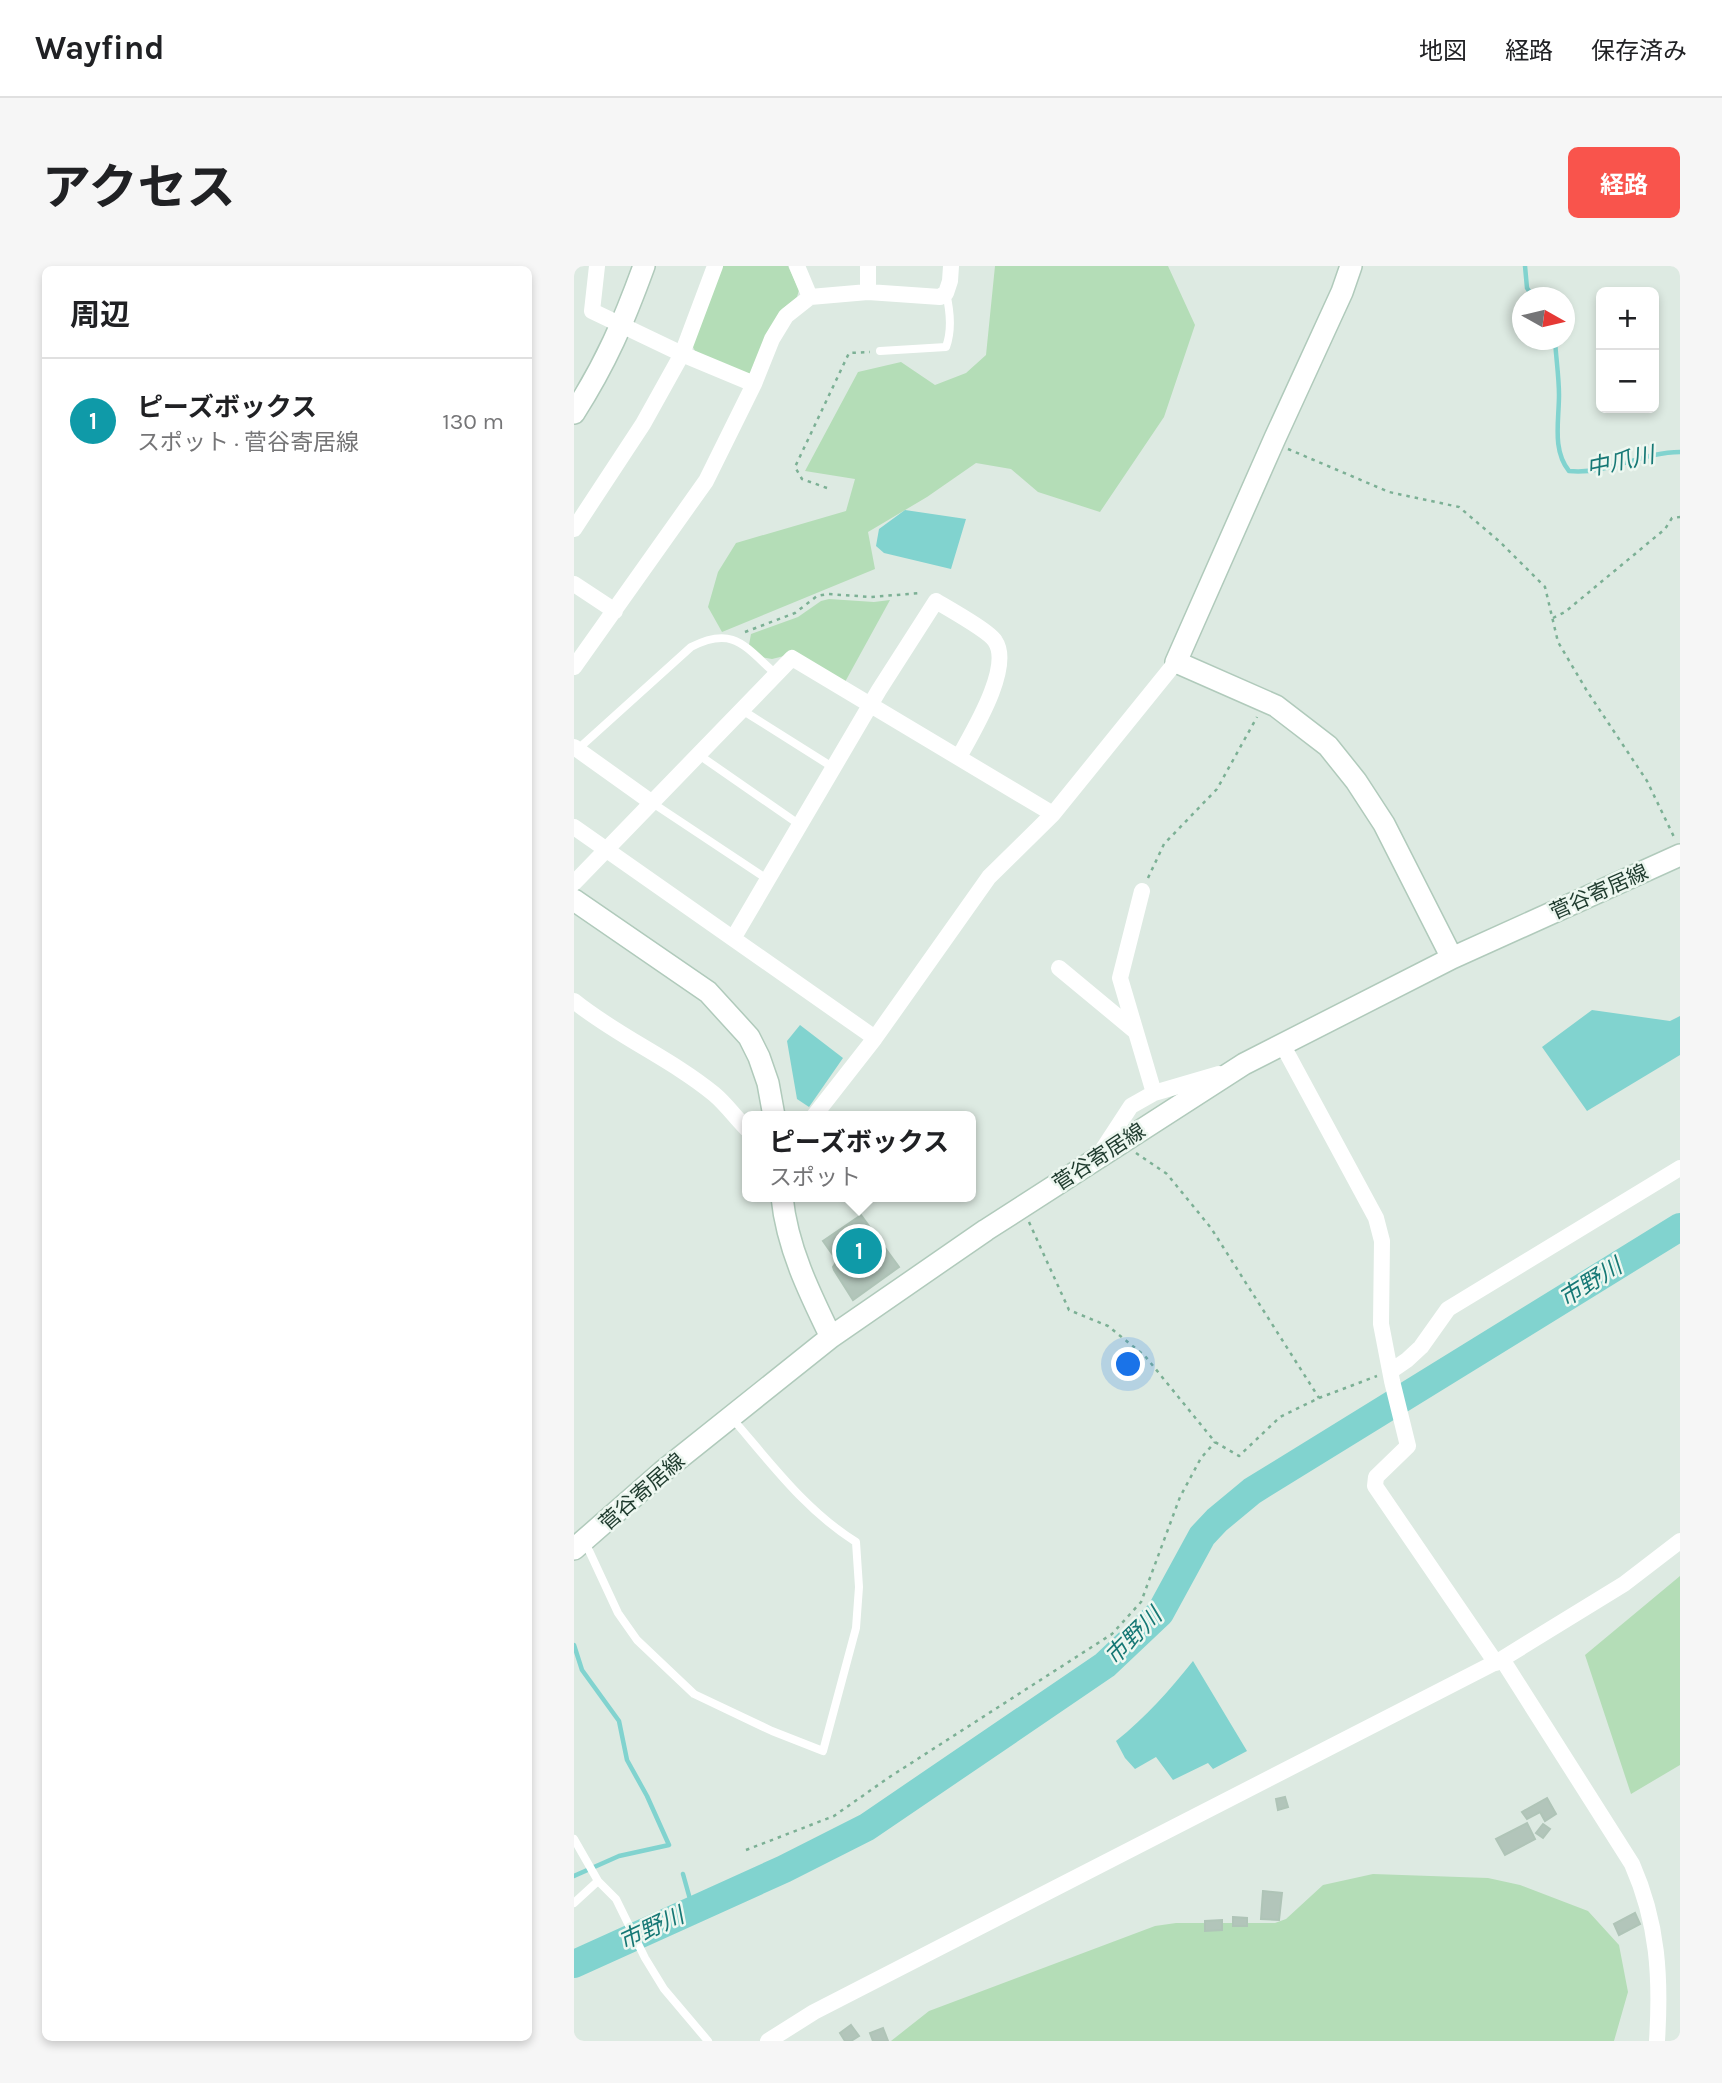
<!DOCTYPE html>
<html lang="ja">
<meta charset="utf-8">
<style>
:root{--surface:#fff;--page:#f6f6f6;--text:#202124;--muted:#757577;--line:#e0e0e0;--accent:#f9544c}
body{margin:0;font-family:Karla,"Noto Sans JP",sans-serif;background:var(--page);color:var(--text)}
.controls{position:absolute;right:21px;top:21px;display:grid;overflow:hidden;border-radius:10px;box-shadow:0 4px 10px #0003}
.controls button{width:63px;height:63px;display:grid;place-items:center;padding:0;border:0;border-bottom:2px solid var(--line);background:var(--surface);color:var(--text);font:35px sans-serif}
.compass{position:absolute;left:938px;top:21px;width:63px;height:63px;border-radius:50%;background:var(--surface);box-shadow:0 4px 10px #0003;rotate:98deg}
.you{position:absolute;left:555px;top:1099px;width:24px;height:24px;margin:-18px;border:5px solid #fff;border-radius:50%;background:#1a73e8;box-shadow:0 0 0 10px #1a73e833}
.badge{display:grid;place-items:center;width:46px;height:46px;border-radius:50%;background:var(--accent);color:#fff;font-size:23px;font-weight:700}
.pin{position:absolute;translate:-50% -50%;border:4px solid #fff;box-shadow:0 2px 7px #0006}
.popup{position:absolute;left:168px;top:845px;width:234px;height:91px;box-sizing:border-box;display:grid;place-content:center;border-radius:10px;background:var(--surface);filter:drop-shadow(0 2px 5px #0005);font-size:23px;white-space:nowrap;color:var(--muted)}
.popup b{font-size:26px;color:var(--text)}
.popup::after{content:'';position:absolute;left:50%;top:100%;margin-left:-14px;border:14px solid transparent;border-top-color:var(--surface)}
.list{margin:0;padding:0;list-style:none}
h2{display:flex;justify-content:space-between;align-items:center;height:91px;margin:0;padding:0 28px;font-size:30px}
h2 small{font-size:23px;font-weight:400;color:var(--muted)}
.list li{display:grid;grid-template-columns:46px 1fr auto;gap:21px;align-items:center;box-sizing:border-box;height:126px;padding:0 28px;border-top:2px solid var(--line)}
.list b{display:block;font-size:26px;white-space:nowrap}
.list p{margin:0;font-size:23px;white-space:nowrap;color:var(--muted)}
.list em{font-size:23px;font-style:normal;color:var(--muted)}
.map{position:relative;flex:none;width:1106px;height:1775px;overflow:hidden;border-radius:10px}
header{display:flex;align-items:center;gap:42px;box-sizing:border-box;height:98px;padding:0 35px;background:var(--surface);border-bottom:2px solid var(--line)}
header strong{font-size:33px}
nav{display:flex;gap:38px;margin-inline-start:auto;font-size:24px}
.intro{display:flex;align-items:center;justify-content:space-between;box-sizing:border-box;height:168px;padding:0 42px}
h1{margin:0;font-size:49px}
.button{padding:18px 32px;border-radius:10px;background:var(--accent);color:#fff;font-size:24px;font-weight:700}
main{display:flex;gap:42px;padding:0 42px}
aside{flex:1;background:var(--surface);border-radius:10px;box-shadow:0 4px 10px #0003}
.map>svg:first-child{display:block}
.green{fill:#b4ddb7}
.water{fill:#81d3cf}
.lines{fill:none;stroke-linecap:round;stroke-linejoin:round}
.stream{stroke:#81d3cf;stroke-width:4.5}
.river{stroke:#81d3cf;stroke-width:28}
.building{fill:#b2c5ba;stroke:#afc4b7;stroke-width:2}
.secondary-casing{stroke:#b0cabb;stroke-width:24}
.path{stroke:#7cb095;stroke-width:2.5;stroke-dasharray:3.5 5;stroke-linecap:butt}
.lane{stroke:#fff;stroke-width:8}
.street{stroke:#fff;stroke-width:16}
.secondary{stroke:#fff;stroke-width:21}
.labels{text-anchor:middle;stroke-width:5;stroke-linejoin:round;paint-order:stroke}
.street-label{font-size:21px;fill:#1e3a2d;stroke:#edf7f0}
.water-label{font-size:23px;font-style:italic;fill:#167875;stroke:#edf7f0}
</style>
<header>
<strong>Wayfind</strong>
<nav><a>地図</a><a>経路</a><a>保存済み</a></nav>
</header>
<div class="intro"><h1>アクセス</h1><a class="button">経路</a></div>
<main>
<aside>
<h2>周辺<small></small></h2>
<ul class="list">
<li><span class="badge" style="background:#0f9aa8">1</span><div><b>ピーズボックス</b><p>スポット · 菅谷寄居線</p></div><em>130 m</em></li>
</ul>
</aside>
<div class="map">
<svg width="1106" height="1775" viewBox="0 0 1106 1775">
<rect width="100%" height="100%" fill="#ddeae2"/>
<path class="green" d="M147,0h67l11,24 -2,7 -15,12 -29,64 -10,2 -48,-24 -3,-6z
M421,0h173l27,59 -31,92 -64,95 -62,-20 -27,-23 -35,-6 -49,34 -59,35 7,37 -153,63 -14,-25 10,-35 18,-29 110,-32 9,-32 -50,-8 53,-99 43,-10 34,23 31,-12 20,-18z
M255,333l45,3 16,-2 -45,82 -61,-26 -12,3 -11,-2 -12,-12 2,-11 47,-17 23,-16z
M1106,1310v189l-49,29 -46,-139z
M799,1608l115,4 32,7 68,26 31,34 9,47 -14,49h-723l38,-30 226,-85 21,-3h99l11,-4 37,-34z"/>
<path class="water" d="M331,244l61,9 -15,50 -67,-16 -8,-7 3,-17z
M1018,744l78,11 10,-5v39l-93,56 -45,-64z
M226,759l43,33 -34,49 -12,-8 -10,-58z
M619,1395l54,90 -34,18 -5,-6 -35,17 -17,-23 -21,12 -10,-11 -9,-17c30,-24 53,-50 77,-80z"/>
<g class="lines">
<path class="stream" d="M951,0l2,22 7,10
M981,74c1,18 4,37 4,55 0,26 -7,55 10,76 39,4 73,-19 111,-19
M0,1379l8,25 37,51 8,39 20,36 22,49 -50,11 -45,20
M109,1608l10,36"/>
<path class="river" d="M0,1698l210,-95 83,-42 238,-162 55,-52 42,-77 15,-16 35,-29 428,-264"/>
</g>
<path class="building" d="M287,949l38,52 -46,33 -19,-30 -1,-3 4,-6 -14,-20z
M711,1531l3,10 -10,3 -2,-11z
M973,1532l9,16 -11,7 -5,-9 -13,7 -5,-7z
M953,1557l8,16 -30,16 -9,-16z
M969,1558l7,5 -7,9 -7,-5z
M689,1625l19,2 -3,27 -18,-1z
M1061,1647l5,11 -21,11 -5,-11z
M659,1651l14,1v8h-14z
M648,1654v10l-17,1v-10z
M277,1759l8,11 -8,5h-6l-5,-8z
M309,1762l5,13h-15l-3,-8z"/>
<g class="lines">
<defs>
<path id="secondary" d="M777,0l-9,26 -67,146 -99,224 100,44 52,40 28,35 28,43 68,134
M0,147c32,-50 50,-92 70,-147
M0,634l134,92 41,45 10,20 9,26 6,33
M208,931c5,50 27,95 49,140
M0,1283l88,-77 169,-135 155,-107 258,-166 208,-106 228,-103"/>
</defs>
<use href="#secondary" class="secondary-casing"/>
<path class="path" d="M714,183l101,43 70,15 40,34 46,46 13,55 29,49 60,90 28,58
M253,222l-25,-9 -7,-12 54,-114 21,-1
M979,352l12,-6 100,-83 7,-11 8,-1
M171,366l50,-19 22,-17 11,-2 43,3 50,-4
M574,612l16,-34 53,-55 40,-72
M562,887l31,21 44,54 108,170
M455,956l40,88 39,16 37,30 70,86 24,14 41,-39 39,-19 58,-22
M172,1584l88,-34 54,-38 224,-144 29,-32 39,-105 21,-39 14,-16"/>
<path class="lane" d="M306,85l66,-4c6,-16 4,-37 0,-54
M168,444l92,58
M4,483l113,-102c43,-22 54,0 85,27
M125,489l101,70
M77,536l116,77
M11,1276l33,71 19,27 57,54 78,37 51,20 33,-123 3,-41 -3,-45c-51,-32 -86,-80 -125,-125
M0,1573l24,42 18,18 29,59 19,31 44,52
M0,1637l24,-22"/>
<path class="street" d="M23,0l-5,45 90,43 72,30
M223,0l13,31
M294,0v26
M0,263l69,-105 39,-70 33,-88
M0,318l41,27
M0,401l132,-186 48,-97 18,-45 14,-23 24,-19 58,-5 72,5 6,-4 4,-12 1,-15
M0,481l77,55
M0,561l301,211
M0,617l218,-225 261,156
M568,625l-22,87 34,115
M160,671l145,-247 57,-89c13,8 53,30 59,40 18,26 -23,92 -36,116
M485,702l76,63
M0,735c43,35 96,57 140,93 12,10 22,24 33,35
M708,778l94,174 6,23 -1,83 11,57 16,65 -32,31 -1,9 121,177
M240,850l61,-78 114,-161 64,-63 123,-152
M525,889l32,-49 23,-13 65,-19
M817,1105l16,-11 14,-13 27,-38 232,-141
M928,1393l130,205c26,59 29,113 25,177
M194,1775l46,-29 688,-353 122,-75 56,-43"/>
<use href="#secondary" class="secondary"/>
</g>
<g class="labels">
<g class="street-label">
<text transform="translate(1025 626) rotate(-24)" y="7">菅谷寄居線</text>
<text transform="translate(525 891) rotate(-33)" y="7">菅谷寄居線</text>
<text transform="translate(68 1226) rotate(-41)" y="7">菅谷寄居線</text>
</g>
<g class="water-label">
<text transform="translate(1046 195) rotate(-12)" y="8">中爪川</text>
<text transform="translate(1016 1016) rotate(-32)" y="8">市野川</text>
<text transform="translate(559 1370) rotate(-45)" y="8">市野川</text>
<text transform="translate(77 1662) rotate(-25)" y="8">市野川</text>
</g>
</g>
</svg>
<div class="controls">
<button>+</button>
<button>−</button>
</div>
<svg class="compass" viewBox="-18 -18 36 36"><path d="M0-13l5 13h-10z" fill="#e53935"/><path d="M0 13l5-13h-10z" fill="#757577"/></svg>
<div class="you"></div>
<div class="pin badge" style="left:285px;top:985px;background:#0f9aa8">1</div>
<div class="popup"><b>ピーズボックス</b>スポット</div>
</div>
</main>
